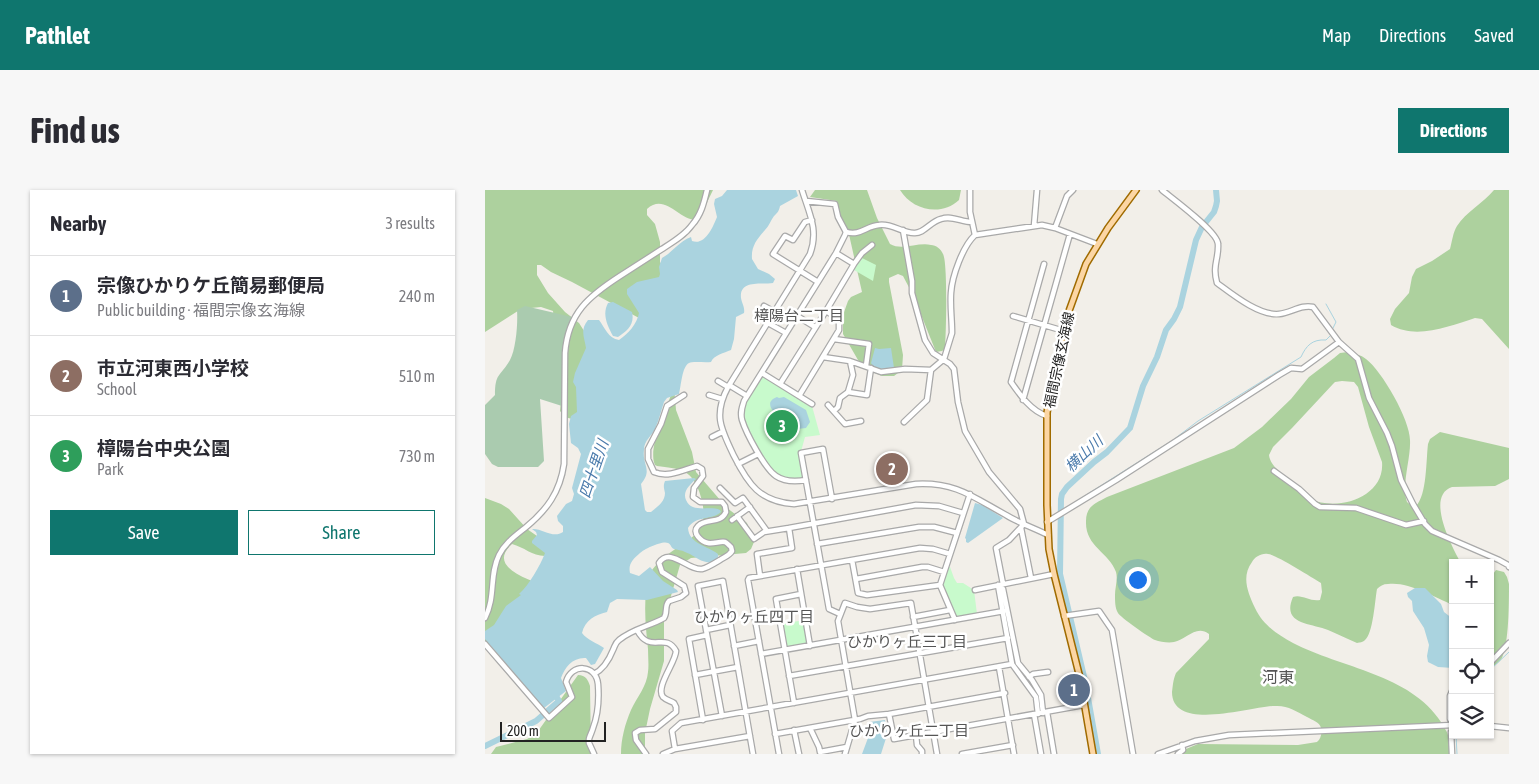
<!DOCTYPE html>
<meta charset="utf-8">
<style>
:root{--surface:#fff;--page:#f7f7f7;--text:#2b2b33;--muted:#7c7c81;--line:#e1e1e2;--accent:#0f766e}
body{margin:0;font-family:"Asap Condensed","Noto Sans JP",sans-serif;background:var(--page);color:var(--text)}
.controls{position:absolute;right:15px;bottom:15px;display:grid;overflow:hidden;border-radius:0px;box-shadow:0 1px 4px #0004}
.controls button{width:45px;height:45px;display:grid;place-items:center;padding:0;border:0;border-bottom:1px solid var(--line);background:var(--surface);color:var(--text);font:25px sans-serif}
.scale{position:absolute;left:15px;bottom:12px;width:106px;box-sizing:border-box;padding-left:5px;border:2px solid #222;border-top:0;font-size:14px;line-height:18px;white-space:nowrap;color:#222;-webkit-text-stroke:4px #fff;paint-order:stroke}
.you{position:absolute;left:652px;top:389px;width:18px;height:18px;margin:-12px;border:4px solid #fff;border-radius:50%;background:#1a73e8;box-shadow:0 0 0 8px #1a73e833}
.badge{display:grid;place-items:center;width:32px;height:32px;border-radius:50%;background:var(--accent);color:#fff;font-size:16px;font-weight:700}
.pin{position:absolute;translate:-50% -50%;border:2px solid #fff;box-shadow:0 1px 5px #0006}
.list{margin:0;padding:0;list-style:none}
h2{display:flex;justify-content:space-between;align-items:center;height:65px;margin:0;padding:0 20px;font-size:21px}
h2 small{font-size:16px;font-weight:400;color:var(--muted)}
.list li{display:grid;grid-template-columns:32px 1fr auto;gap:15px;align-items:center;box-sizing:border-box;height:80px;padding:0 20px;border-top:1px solid var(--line)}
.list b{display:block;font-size:19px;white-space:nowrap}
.list p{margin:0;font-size:16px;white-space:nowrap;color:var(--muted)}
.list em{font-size:16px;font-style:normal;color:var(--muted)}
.actions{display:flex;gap:10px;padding:15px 20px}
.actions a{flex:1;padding:11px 0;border:1px solid var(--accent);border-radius:0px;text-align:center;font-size:18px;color:var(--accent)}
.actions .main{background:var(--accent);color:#fff}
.icon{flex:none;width:28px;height:28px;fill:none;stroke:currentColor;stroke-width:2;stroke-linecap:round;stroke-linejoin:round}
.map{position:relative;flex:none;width:1024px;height:564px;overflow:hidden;border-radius:0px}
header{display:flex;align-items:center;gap:30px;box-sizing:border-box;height:70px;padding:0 25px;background:var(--accent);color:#fff}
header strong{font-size:24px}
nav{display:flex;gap:28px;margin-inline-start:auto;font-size:18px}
.intro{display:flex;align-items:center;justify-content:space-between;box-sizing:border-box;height:120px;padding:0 30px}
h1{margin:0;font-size:35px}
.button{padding:12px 22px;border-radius:0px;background:var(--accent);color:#fff;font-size:18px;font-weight:700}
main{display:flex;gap:30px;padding:0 30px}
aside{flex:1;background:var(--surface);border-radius:0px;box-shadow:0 1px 4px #0004}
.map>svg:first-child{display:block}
.forest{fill:#add19e;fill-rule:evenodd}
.cemetery{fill:#aacbaf}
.park{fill:#c8facc}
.water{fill:#aad3df}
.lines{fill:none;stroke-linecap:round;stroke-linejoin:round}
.stream{stroke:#aad3df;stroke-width:1}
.river{stroke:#aad3df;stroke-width:6}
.minor-casing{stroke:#a9a9a9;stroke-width:7}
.major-casing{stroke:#a06b00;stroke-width:8}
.minor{stroke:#fff;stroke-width:4.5}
.major{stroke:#fcd6a4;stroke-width:5}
.labels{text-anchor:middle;stroke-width:5;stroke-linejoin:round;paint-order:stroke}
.street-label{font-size:14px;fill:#222;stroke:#fff}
.neighbourhood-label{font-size:15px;fill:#555;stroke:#fff}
.water-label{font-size:15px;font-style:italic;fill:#4a7aab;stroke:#fff}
.quarter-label{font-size:16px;fill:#555;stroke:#fff}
</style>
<header>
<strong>Pathlet</strong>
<nav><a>Map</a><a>Directions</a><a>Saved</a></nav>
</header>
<div class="intro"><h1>Find us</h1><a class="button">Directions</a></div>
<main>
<aside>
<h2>Nearby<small>3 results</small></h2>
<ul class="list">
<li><span class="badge" style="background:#5c6f8a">1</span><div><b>宗像ひかりケ丘簡易郵便局</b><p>Public building · 福間宗像玄海線</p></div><em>240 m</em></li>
<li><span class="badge" style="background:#8d6e63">2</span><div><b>市立河東西小学校</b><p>School</p></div><em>510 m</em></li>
<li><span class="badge" style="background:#2e9e5b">3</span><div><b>樟陽台中央公園</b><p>Park</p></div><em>730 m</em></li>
</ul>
<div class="actions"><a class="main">Save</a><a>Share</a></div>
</aside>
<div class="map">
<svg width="1024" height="564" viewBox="0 0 1024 564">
<rect width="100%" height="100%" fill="#f2efe9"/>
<path class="forest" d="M0,0h228l-14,29c-17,6 -33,-28 -52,-10v6l8,9 5,18v20l7,13 -28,43 -67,-36 -21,-10 -10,-7h-4v10l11,18 17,19 14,11 7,11 33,33 -47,52 -7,-2 -5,-6 2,-24 -9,-76 -12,-4 -20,2 -36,23z
M330,0h52l10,28 13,26c12,7 28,-2 41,1 5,0 10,4 12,9 5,9 3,81 2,95l-3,2 -6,1 -22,-55 -11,-21 -5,-2 -9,4v4l14,73 -1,15 -8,6h-12l-17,-7 -7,-9 -15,-26v-19l5,-14 3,-4 11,-5 -14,-62 -8,-13 -3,-16 -27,-4z
M415,0h61l-2,10c-18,17 -47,10 -59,-10z
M1009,0h15v159l-27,-30 -7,-1c-25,8 -59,22 -84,7l-1,-6 5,-10 14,-16 3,-16 4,-8 16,-8 18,-12c2,-7 3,-17 7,-23 9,-14 26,-23 37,-36z
M863,162c6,1 13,3 18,7 16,12 44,61 44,81 1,19 -9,45 -3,62l5,4h4c11,-11 10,-46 12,-62l2,-5 10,-7 69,16v31l-14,7 -43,1c-27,9 0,60 9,76h-8v42c-18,-8 -46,-24 -65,-21 -5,0 -8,2 -11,5 -2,11 -4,45 -12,51 -3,3 -5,2 -8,3 -10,-4 -19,-9 -29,-13 -17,-7 -47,-5 -35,-33 9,-3 17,5 27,3l2,-8 -1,-9c-10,-6 -44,-28 -53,-29 -7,-1 -13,3 -16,8 -11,15 -4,31 3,46 8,17 22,26 38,35 48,25 117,31 148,79 2,4 6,9 7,13 2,6 2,13 3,19h-270l5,-5 12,-5 100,1 19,-3c4,-3 5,-9 4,-14 -1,-6 -9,-8 -14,-11 -11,-6 -20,-12 -32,-11 -23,0 -103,27 -103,-14 1,-7 1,-12 4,-19l33,-34v-5c-13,-10 -23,6 -35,8 -5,1 -14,0 -19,-2 -5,-2 -35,-23 -37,-27 -3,-5 -3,-12 -3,-18 0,-7 3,-16 1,-23 -7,-20 -31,-25 -30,-51 0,-15 10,-18 21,-24l127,-49 28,-21 29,-28 18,-22 25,-19 6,-5zM857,191l12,1 4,5 11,40 13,35c3,35 -44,50 -72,37 -10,-5 -18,-15 -26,-23 -6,-6 -14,-12 -15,-21l4,-8 19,-19 41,-44 2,-2z
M189,197l2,23 16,42 4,20 31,36 20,15 7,19 -3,7 -5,4 -55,5 -11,7 -16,55v41l-14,48 -5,24v21h-24c0,-15 4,-30 10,-44 6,-13 16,-24 17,-38 1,-7 0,-15 0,-23 -2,-19 -4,-38 -2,-57 1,-4 0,-11 2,-15 3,-7 9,-13 14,-18 28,-23 52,-24 37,-68 -9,-23 -20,-22 -42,-25l-2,-1c-8,-17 13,-60 19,-78z
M0,308l16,6 8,5 18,20 20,14 -2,13c-13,0 -21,-9 -33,-12 -27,24 21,37 36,43l-63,61z
M1011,380l8,2 3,5 2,7c0,20 0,58 -7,74 -3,5 -7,7 -12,10v-90z
M93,485c8,0 10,5 12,11l1,68h-100l5,-7 31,-8 9,-5z"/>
<path class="cemetery" d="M40,116l47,11c-13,27 -9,60 -10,89l-22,-7 4,62 -6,6h-40l-6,-3 -7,-10v-49l10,-10c0,-22 5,-18 15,-35 6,-11 8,-37 7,-50z"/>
<path class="park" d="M375,67l16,8 -3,16 -19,-11 -1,-1z
M276,186h2l49,30 8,29 -15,2 -5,18 4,23 -1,1 -11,1 -12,-3 -15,-14 -21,-42 -1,-11 2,-6z
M462,376l3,1 4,11 3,5h6l11,7 3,24 -17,4 -4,-3 -14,-30z
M319,430l4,23 -21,5 -5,-24z"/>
<path class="water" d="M242,0h69l2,6 -18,10c-1,5 -2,6 -6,10 -3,4 -5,10 -9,14 -8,9 -14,16 -13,29l6,10 11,5 6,5 -2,4c-10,2 -34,-4 -32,15 1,6 4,9 3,15l-8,4 -2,22 -3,11c-7,3 -17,5 -20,12 -6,1 -18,-1 -22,1 -7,3 -8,24 -10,31l-12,4 -3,4c-3,9 -5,18 -9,27 -3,7 -11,11 -11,21 -2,15 9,20 -3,34l4,26 2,2h4c6,-5 14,-10 14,-19 -1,-5 -2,-7 0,-12l29,-3 2,1c-5,5 -14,12 -10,21 6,14 24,5 34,10l1,2c-10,9 -25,3 -33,16 1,16 20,18 30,26v3l-4,6c-16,-1 -16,-6 -29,-11 -3,-2 -8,-2 -11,-3 -3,-1 -3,-5 -6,-6 -5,-3 -24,6 -28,10 -7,6 -12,11 -10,20l9,3 11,-9 13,14 14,9 1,2 -31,8 -30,-1 -7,4 -3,9c-12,3 -22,8 -25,21 5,7 15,10 22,15l-9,16 -4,1 -5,-7c-13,-1 -21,9 -25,20l5,13 -22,17 -59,-69v-8l9,-6 12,-19 15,-11 -2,-1c10,-9 21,-28 26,-41l-13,-10v-2l5,-6 -1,-3 -4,-3c10,-1 21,10 31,3v-6l-5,-5 -1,-5 9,-12 6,-3 2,-7 -2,-6 9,-34 -3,-6 -7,-5 -2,-19 2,-8 6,-4 -1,-25 -3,-5 2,-9 11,-25c-2,-12 -6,-18 2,-28h11c6,8 9,18 20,20 9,-6 18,-16 20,-27l-12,-19v-5l10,-7 22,-5 1,-3 -1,-7 3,-9c11,-6 16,-16 29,-21l1,4c13,5 21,-14 25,-24l-3,-13 1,-5 7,-3z
M128,112l19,10c3,13 -5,19 -14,25l-5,-1c-6,-11 -11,-22 -5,-33z
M390,158l4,1 12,-1 3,20 -10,2 -11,-4 -2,-3z
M292,207l2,1 5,-1 22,13 4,12 -4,6 -9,1c-8,-5 -41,-24 -20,-32z
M490,313l7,2 21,13 -35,25 -2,-1v-3l-1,-1z
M930,398h10l16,16 3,8 9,7v49l-15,-1 -10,-5 -1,-6 2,-11 -5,-17 -11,-17 -1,-10 -4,-4 -1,-4z
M400,530l2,15 -6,19h-19l6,-16 1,-16z"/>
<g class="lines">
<path class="stream" d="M841,114l10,18 -4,8
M579,319l109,-69 25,-19 103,-64c5,-11 11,-18 25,-17l6,-6
M1005,480l19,-18
M971,545l1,19"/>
<path class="river" d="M0,556l51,-25 23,-20 -6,-10
M613,564l-13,-73 -25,-107 1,-75 1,-5 5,-7 27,-25 13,-10 23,-24 13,-42 14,-29 9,-27 8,-11 6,-12 16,-67 6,-13 12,-15 2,-6 1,-5 -1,-11"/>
<defs>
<path id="minor" d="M317,0c7,23 17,40 8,64l-82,133c-15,28 -7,42 6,69 14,28 26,46 60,48l122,-20c40,-2 57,13 90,31 13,8 28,13 42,20
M485,0v22l5,23
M677,0c11,9 56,42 56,54 1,15 -6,21 -1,39 15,11 42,33 62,31 12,-1 22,-10 34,-7l26,35 19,17 11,39 18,35 5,13 9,34 12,24 12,20 7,7 67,29 9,5 1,2
M321,11l29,3 3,13 8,15 -1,3 -9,18 -92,148c-2,6 -4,12 -2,19 4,13 23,49 34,56 9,6 19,6 30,4
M327,30l-7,2 -12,18 -8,-4 -12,18 45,28
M549,36l3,-36
M570,38l12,-32 6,-6
M418,40l9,51v12l13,47 8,13 17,11 4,5 4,33 7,29 24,41 31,37 4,15 -15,16 -13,8 7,36
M361,42c15,4 20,-6 33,-7 13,-2 23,8 35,8 10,1 17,-12 27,-14 11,-4 20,3 31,3
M369,74l8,-11 10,-8
M559,74l-33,118c9,13 20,29 36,34
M279,116l11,6
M312,126l18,11
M528,126l51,15
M283,133l18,10
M349,149l35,5 -3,22
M338,167l27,4 31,11 24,-3 26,1 13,-11 8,-26c0,-14 -2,-27 -1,-40 1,-17 12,-47 24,-58l67,-10 13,3 42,16
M365,171l3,14 -5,17 19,3 4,-27
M277,183l50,31
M233,191l10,6
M295,194l46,-73
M244,195l18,11
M224,205l13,4
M314,206l40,-66v-11l-13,-8 28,-47 -18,-11
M538,210l47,-166
M343,215l17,19 16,-3
M349,221l4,-4 2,-9 8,-6
M419,232l23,-22 4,-30
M227,247l10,-5
M253,274l20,-10
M789,281l25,18 16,15 5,3 36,1 50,17 18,-4
M235,298l15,15 8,-5 24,33
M347,309l-9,-50 -22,4 28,156 11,5
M252,326l17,23 10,-7 25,-4
M247,330l18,-13
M562,332l69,-42 163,-105 12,-7 11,1 37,-27
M536,338l10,50
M332,354l102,-17h15l23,6
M367,370l6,33 9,2 73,-10
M312,379l13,77
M275,386l-3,-22 35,-6 -3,-20 127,-23 23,1 24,7
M371,389l66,-12h6l16,5
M513,395l5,4 15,74 14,17 9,15 2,18
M513,395l14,79 24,33 2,17
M490,400l79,-16
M579,426l35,-5 13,19 21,124
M428,427l37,-7
M0,428c11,-21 4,-43 14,-63 6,-12 16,-19 26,-27 22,-18 35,-36 39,-64l1,-111c3,-40 24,-57 55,-77 14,-9 28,-18 42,-27 11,-7 23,-14 30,-24 9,-10 12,-22 15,-35
M470,430l-15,-35 30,-91
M152,440c13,25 28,1 39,21 0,11 -21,36 -13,46 3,3 8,4 11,6l2,4v5l-21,17 -15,1 -5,3 1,7 10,14
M221,440l24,-5
M0,454l64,74 23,-21 -6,-15c5,-19 30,-18 32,2 1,13 0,31 -5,44 -1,4 -3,7 -4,11v4l5,11
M249,456l25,-5
M276,464l243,-43
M1005,473l19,-20
M514,477l15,87
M109,484c10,-5 15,-14 19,-24 2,-4 2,-7 6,-10 13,-11 31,-14 45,-22 4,-6 0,-12 5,-17l12,-4 5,-4 -2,-7 -22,-14 -3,-9c11,-17 29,8 43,6 5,-1 13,-6 18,-9 4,-3 9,-4 12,-9l-1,-4c-2,-2 -4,-4 -6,-5 -5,-1 -11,2 -17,1 -6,-1 -17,-10 -10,-17 9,-9 22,-1 28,-14l-1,-6 -3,-4h-22l-7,-5 1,-9 9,-12 -1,-7 -5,-3c-14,4 -29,12 -43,6l-6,-13v-10l13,-25 6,-18 17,-11
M210,485l43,-8
M304,486l219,-38
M544,487l4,-3 15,-2
M309,513l-18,-104 25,-5
M562,522l7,42
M404,524l5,25 190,-34
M549,524l7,40
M237,526l-24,-130 25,-5 30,173
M965,529v-23l3,-7
M218,530l-14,-81 18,-4
M1005,536l19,2
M325,538l9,19 1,5 27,-5
M309,540l5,24
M966,542l1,22
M290,544l85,-15 8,-3 21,-2 116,-21
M431,545l1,10 5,6v3
M190,559l-3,-18 9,-8 331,-59
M178,564l12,-5 75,-13
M294,564l-31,-174 1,-2 171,-30 13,1 17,5
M360,564l10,-34 -17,-99 7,-18 12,4 13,2 41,-6 26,151
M477,564l51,-9
M673,564l37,-13 34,-6 224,-10
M693,564l5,-4 -1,-5"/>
<path id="major" d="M608,564l-13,-76 -26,-104 -5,-25 -2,-44v-92l5,-34 17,-68 17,-47 22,-36 28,-38"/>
</defs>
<use href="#minor" class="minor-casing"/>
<use href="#major" class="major-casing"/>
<use href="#minor" class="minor"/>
<use href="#major" class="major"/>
</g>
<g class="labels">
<g class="street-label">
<text transform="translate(574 170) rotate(-78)" y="5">福間宗像玄海線</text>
</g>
<g class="neighbourhood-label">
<text x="314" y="131">樟陽台二丁目</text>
<text x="269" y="432">ひかりヶ丘四丁目</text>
<text x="422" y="457">ひかりヶ丘三丁目</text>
<text x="424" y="546">ひかりヶ丘二丁目</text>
</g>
<g class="water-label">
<text transform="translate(599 264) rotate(-43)" y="5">横山川</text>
<text transform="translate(109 279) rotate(-71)" y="5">四十里川</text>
</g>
<g class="quarter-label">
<text x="793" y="493">河東</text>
</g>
</g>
</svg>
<div class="controls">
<button>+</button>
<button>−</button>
<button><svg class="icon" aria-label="locate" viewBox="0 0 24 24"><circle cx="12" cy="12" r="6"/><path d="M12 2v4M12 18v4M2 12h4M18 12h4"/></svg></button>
<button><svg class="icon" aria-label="layers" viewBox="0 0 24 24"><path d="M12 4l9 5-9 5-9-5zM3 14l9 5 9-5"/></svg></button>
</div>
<div class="scale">200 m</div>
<div class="you"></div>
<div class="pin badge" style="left:589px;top:500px;background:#5c6f8a">1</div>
<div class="pin badge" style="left:407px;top:279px;background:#8d6e63">2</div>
<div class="pin badge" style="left:297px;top:236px;background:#2e9e5b">3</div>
</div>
</main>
